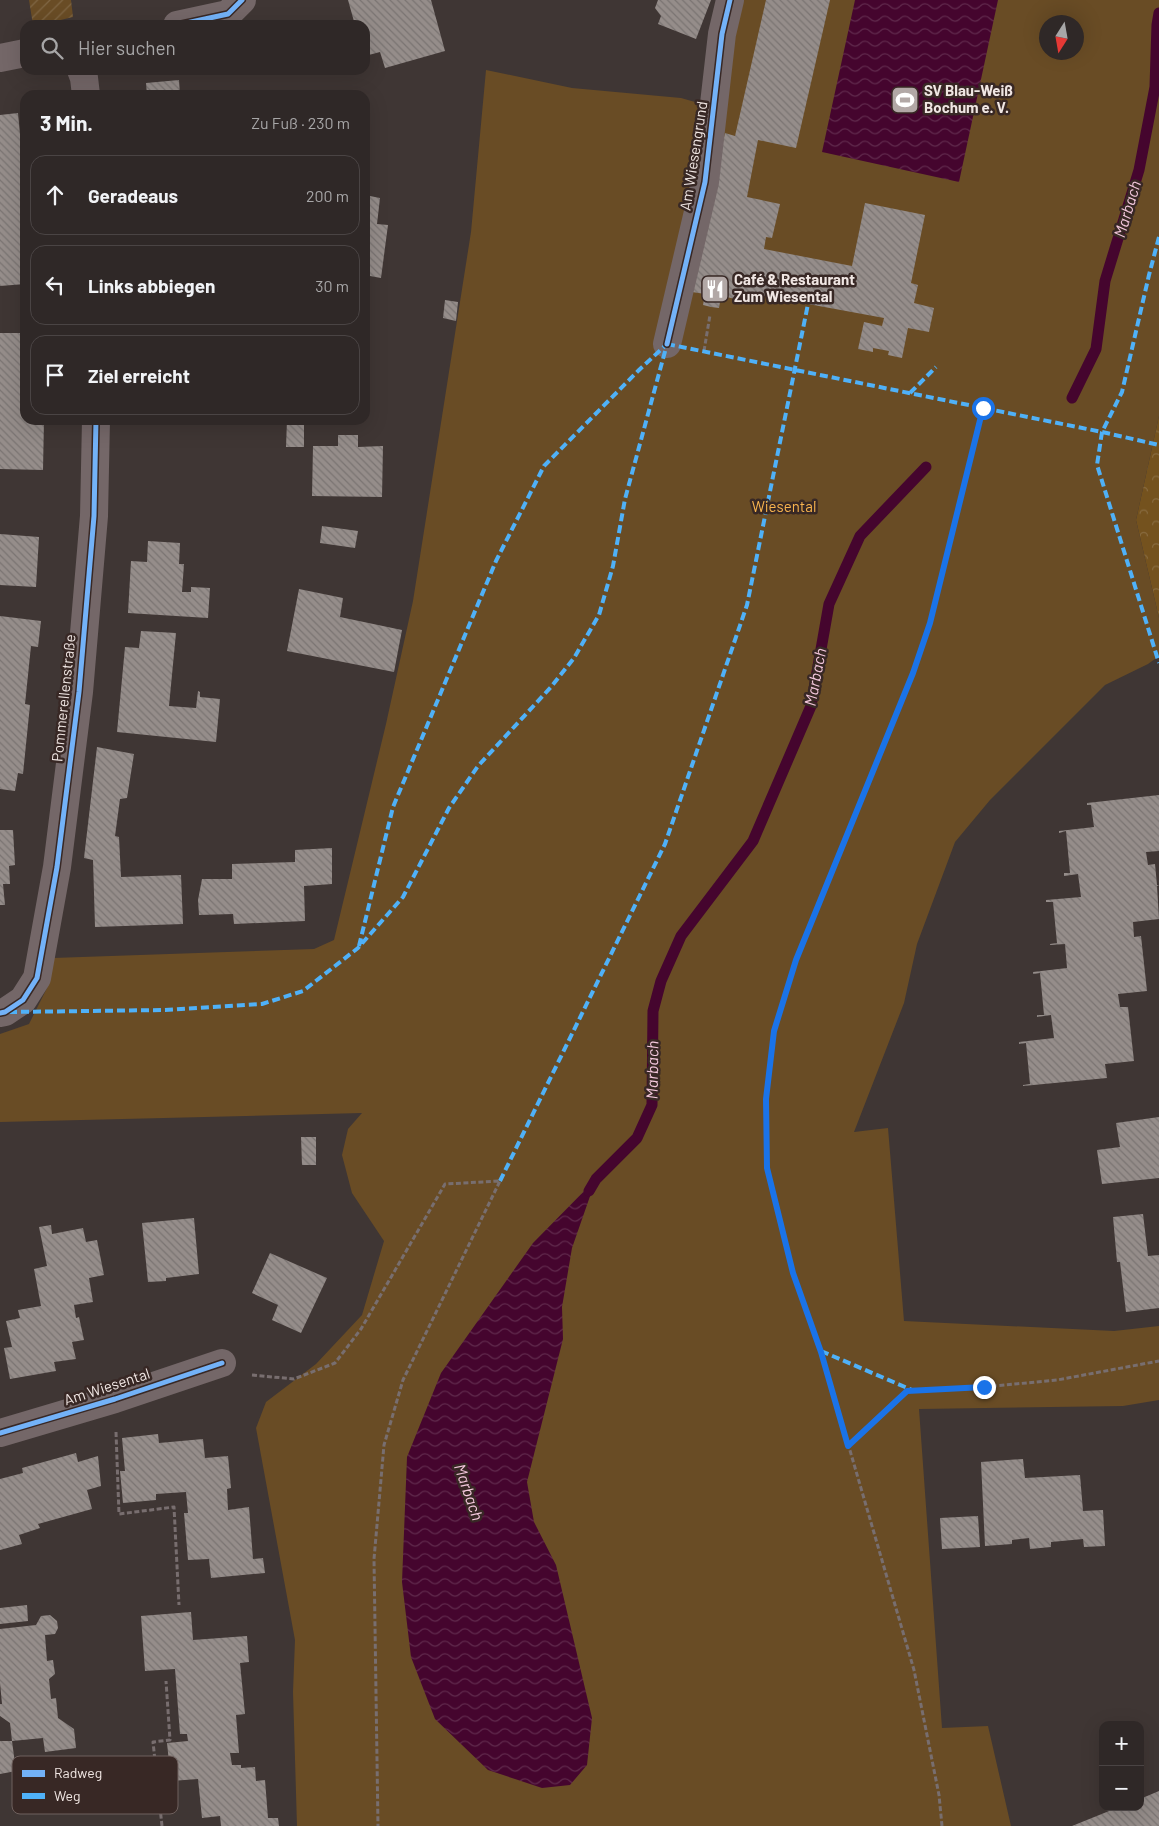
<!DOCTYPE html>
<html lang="de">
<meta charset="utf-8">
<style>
:root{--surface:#2f2827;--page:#3b3433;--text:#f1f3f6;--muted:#a7a6a7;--line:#4a4444}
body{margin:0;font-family:Barlow,sans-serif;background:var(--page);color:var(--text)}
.controls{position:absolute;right:15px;bottom:15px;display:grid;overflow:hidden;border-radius:10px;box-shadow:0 5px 20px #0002}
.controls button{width:45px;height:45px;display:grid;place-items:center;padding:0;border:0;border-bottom:1px solid var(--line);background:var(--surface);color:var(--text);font:25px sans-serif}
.compass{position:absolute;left:1039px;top:15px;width:45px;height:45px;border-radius:50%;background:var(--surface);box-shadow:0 5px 20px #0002;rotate:191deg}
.stop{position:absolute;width:15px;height:15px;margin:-11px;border:4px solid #1a73e8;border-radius:50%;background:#fff}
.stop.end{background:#1a73e8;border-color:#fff;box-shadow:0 1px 5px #0008}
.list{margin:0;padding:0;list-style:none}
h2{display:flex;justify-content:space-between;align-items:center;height:65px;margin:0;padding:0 20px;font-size:21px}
h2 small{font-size:16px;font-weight:400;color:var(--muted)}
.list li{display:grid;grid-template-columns:32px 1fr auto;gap:15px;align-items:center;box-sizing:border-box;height:80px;margin:0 10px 10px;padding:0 10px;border:1px solid var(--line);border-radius:15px}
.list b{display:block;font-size:19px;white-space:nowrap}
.list em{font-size:16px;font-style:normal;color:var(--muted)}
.icon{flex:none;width:28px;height:28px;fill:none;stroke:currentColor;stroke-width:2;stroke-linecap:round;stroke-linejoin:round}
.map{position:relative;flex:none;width:1159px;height:1826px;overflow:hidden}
.search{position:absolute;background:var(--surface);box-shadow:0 5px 20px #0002;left:20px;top:20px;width:350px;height:55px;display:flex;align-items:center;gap:12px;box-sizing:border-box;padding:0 18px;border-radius:15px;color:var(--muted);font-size:19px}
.panel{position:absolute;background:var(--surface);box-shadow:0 5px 20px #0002;left:20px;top:90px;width:350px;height:335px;border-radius:15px}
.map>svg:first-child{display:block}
.forest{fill:url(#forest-crowns)}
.park{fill:#694c25;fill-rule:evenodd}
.garden{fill:url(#garden-furrows)}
.water{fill:url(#water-waves)}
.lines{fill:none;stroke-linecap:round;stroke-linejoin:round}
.stream{stroke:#45052e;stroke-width:11}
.building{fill:url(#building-back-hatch)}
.path{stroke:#786e6f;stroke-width:3;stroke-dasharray:5 2.5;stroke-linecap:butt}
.minor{stroke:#746768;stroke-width:28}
.quiet{stroke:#4fb1f8;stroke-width:4;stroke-dasharray:8 4;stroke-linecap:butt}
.cycleway-casing{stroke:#382825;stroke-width:8}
.cycleway{stroke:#73b2f8;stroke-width:5}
.route{stroke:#1a73e8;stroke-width:6}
.labels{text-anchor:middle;stroke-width:5;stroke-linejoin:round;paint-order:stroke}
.poi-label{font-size:15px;font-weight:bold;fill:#f0e6e3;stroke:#382825;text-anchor:start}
.street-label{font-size:15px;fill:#f0e6e3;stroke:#382825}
.park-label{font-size:15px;fill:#fab54e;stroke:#382825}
.water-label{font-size:16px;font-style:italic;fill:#f4c8dd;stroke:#382825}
.key{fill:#382825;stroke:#6f615e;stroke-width:1}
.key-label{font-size:14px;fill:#f0e6e3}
</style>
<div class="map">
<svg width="1159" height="1826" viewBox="0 0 1159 1826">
<defs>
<pattern id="forest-crowns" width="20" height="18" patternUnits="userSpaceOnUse" patternTransform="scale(1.25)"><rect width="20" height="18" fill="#74521e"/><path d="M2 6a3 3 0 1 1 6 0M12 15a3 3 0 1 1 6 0" fill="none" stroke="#886b3f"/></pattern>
<pattern id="garden-furrows" width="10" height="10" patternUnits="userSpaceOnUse" patternTransform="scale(1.25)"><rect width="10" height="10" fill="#694c25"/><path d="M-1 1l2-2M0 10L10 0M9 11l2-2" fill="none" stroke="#7f6644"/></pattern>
<pattern id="water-waves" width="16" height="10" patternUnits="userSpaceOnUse" patternTransform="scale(1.25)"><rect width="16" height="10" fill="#45052e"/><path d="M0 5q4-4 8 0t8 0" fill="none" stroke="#60294c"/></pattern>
<pattern id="building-back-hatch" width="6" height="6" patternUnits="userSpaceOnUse" patternTransform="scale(1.25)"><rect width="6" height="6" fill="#958d8a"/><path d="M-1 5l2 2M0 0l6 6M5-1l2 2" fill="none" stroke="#7a7472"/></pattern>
</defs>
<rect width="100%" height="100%" fill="#3f3634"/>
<path class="forest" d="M1159,416v202l-23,-98z"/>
<path class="park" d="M728,0h431v416l-23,104 23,98v38l-11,8 -43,21 -115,115 -35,42 -38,102 -13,59 -50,129 34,-4 16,193 210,10 45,-5v74l-36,6 -204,3 23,319 46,-2 23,100h-714l-4,-134 2,-52 -39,-212 10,-26 50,-38 46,-49 22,-74 -32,-48 -10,-38 6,-26 14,-16 -362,9v-88l29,-10 18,-36 6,-30 261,-9 20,-9 52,-216 27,-123 58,-369 15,-162 86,18 109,10 21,6zM1046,22h30v30h-30z"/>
<path class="garden" d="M29,0h42l2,17 -33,8h-7z"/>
<path class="water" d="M855,0h143l-39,182 -137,-30z
M596,1179l-24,69 -10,59 1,32 -36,143 7,40 22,43 36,153 -5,47 -17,20 -28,3 -54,-18 -53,-51 -24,-62 -9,-75 5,-125 34,-84 92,-130z"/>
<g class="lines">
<path class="stream" d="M1072,398l24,-49 9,-68 34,-111 16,-83 2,-62 2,-12
M589,1191l7,-12 41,-41 15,-33 1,-94 8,-30 20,-45 72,-95 58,-135 18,-102 31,-68 66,-69"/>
</g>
<path class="building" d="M348,0h83l14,51 -60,17 -5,-16 -15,4v-31h-10z
M658,0h53l-15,39 -38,-15 3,-8 -6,-8z
M766,0h64l-34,148 -38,-8 -11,57 33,7 -8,34 -6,-1 -2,12 88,17 13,-63 60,12 -14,68 7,2 -4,18 20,5 -5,24 -21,-4 -6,30 -14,-3 1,-4 -16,-3v4l-15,-3 6,-27 18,4 2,-8 -146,-27 -2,8 -15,-3 -2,12 -8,-1 -8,-2 2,-11 -13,-2 13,-69 20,-90 10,3z
M179,80l1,15h-33l-1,-12z
M18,113l7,74v97l-25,2v-171z
M365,195l15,3 -3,26 11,1 -7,53 -11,-2 -4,26z
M445,300l13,2 -2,19 -13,-3z
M0,333h25v87h19l-1,50 -43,-1z
M287,420h17v27h-18z
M338,435h20v12l25,-1 -1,51 -70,-1 1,-50h25z
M322,526l36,5 -3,17 -35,-5z
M0,534l39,3 -3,50 -36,-2z
M148,541l32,2 -1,21h5l-2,28h9v-5l19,1 -2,30 -80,-5 3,-52 16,1z
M299,589l44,9 -3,19 62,13 -8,42 -107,-21z
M0,616l41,5 -3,26 -7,-1 -6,58 5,1 -7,69 -5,-1 -3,18 -15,-2z
M141,631l35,2 -7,73 27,2 2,-17 2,1v5l20,2 -4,43 -99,-10 8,-85 14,1z
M97,747l37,7 -7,44 -7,1 -5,37 4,1 2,40 60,-2 2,49 -88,3 -2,-67 -9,-2z
M1159,795v56l-13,1 2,13 7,-1 2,21h2l-2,1 2,33 -26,3 1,15 7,-1 6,55 -29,3 2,13h8l6,54 -29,3 2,14 -84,8v-1l7,-1 -4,-41 -7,1v-2l35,-4 -3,-23 -14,2v-2h7l-4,-42 -7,1v-2l34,-4 -2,-24 -15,1v-1l7,-1 -4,-41h-7v-2l35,-3 -3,-23 -14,2v-3h6l-4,-42 -7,2v-2l35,-4 -3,-22h-4v-2z
M0,830h13l2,35 -6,1 1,18h-7l2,21h-5z
M332,848v36l-28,2 1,35 -71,3 -1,-10 -34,1 -1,-15 4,-21h30v-15l63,-2v-12z
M1159,1117v61l-57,6 -5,-34 23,-3 -4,-24z
M301,1137h15v28h-14z
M1143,1214l5,42 11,-1v53l-33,4 -6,-50h-3l-4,-45z
M194,1218l5,56 -33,4v3l-18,1 -6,-59z
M51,1225l1,9 31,-6 3,14 11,-2 7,35 -15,3 4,24 -19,3 2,13 3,-1 5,23 -12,2 4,17 -22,3 2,9 -46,8 -6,-31 8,-1 -6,-26 14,-3 -2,-8 23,-4 -7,-37 13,-3 -8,-39z
M270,1253l57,25 -26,55 -29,-13 6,-15 -26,-12z
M158,1434l1,9 44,-4 2,19 23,-2 3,32 -4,1 1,21 21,-3 4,52 10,-1 2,15 -54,5 -2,-19 -21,1 -4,-47h4l-2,-21 -30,2v6l-33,3 -3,-32h5l-3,-33z
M76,1453l2,9 20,-6 3,30 -14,4 5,19 -54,15 2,4 -21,7 3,9 -22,6v-71l23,-6 -1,-5z
M1023,1459l2,19 55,-3 3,36 20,-1 2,36 -21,1 -1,-8 -32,3v5l-21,2 -1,-11 -17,2v4l-27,2 -4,-84z
M978,1516l2,31 -38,2 -2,-31z
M27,1605l1,16 -28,3v-16z
M191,1612l2,28 54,-4 2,26 -9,1 5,51 -9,1 3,38h-9l2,12h9v3l14,-1 1,14 9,-1 3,38h10l1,8h-58l-1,-10 -18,2 -4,-39 -27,2 -4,-38 21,-2 -1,-7h-7l-5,-65 -30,2 -4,-55z
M50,1615l7,6 1,7 -3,6 -10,1 2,26 6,-1 2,14 -6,5 2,20 5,-1 2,20 16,11 2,19 -31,4 -2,-14 -31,3 4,30 -16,3v-33h12l-2,-18 -10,-7v-12h2l-2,-21v-54l36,-4 5,-9z
M1159,1791v35h-87l47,-19h21v-8z"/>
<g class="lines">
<path class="path" d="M704,351l6,-36
M252,1375l42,4 41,-16 26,-34 84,-145 55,-3 -97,199 -19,65 -10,114 4,267
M116,1432l3,82 55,-7 5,98
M849,1446l58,-55 77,-4 73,-7 102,-19
M162,1826l-9,-84 17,-2 -4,-59
M942,1826l-3,-31 -25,-125 -93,-319 -28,-78 -26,-105 -1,-69 8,-68 22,-71 117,-287 17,-50 53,-215"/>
<path class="minor" d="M177,25l51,-11 14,-14
M0,58l25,-5
M81,70l3,8 2,17
M667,344l38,-162 17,-148 8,-34
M0,1013l5,-1 18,-12 14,-22 20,-111 22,-175 15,-176 2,-96
M0,1433l115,-34 107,-36"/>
<path class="quiet" d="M1159,237l-10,38 -27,117 -20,40 -5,33 62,198
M667,344l435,88 57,13
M910,393l26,-26
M359,946l34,-139 103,-246 48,-95 95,-96 28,-26
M9,1012l156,-2 97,-6 41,-13 55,-43 45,-51 46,-89 29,-42 73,-79 23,-29 25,-43 14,-49 12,-67 42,-155
M500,1181l165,-337 82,-239 61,-301
M821,1351l91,39"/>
<defs>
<path id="cycleway" d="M177,25l51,-11 14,-14
M667,344l38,-162 17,-148 8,-34
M0,1013l5,-1 18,-12 14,-22 20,-111 22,-175 15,-176 2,-96
M0,1433l115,-34 107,-36"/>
</defs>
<use href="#cycleway" class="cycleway-casing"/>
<use href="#cycleway" class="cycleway"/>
</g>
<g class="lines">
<path class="route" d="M983,408l-53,215 -17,50 -117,287 -22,71 -8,68 1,69 26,105 28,79 27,94 59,-55 77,-4"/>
</g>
<defs>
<symbol id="stadium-square" viewBox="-11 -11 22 22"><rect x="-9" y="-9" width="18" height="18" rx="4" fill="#b2a8a6" stroke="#382825"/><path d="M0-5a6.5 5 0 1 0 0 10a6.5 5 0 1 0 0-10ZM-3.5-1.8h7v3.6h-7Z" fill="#fff"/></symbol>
<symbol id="restaurant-square" viewBox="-11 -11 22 22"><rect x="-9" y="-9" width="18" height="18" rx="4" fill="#b2a8a6" stroke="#382825"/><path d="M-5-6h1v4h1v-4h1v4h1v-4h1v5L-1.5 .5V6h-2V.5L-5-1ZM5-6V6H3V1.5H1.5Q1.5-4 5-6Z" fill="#fff"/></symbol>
</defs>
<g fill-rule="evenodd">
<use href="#stadium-square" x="889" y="84" width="32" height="32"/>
<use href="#restaurant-square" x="699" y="273" width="32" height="32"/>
</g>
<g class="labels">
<g class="poi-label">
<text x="924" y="96">SV Blau-Weiß<tspan x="924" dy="17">Bochum e. V.</tspan></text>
<text x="734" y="285">Café &amp; Restaurant<tspan x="734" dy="17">Zum Wiesental</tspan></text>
</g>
<g class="street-label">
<text transform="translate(694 156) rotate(-81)" y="5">Am Wiesengrund</text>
<text transform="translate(64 698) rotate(-84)" y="5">Pommerellenstraße</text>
<text transform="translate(107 1387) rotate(-18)" y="5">Am Wiesental</text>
</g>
<g class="park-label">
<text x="784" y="512">Wiesental</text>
</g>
<g class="water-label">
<text transform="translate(1127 209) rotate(-73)" y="6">Marbach</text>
<text transform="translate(815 677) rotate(-79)" y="6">Marbach</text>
<text transform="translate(652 1070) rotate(-89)" y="6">Marbach</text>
<text transform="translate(469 1492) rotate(71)" y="6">Marbach</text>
</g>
</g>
<rect x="12" y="1756" width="166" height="58" rx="8" class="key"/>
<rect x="22" y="1770" width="23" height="7" fill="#73b2f8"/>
<rect x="22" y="1793" width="23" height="6" fill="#4fb1f8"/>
<g class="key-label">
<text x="54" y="1778">Radweg</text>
<text x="54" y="1801">Weg</text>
</g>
</svg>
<div class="controls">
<button>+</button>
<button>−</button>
</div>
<svg class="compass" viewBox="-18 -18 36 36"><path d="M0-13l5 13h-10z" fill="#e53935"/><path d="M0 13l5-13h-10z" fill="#a7a6a7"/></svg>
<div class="stop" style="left:983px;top:408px"></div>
<div class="stop end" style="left:984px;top:1387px"></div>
<div class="search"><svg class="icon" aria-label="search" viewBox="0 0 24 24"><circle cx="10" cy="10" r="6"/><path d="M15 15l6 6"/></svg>Hier suchen</div>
<section class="panel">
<h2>3 Min.<small>Zu Fuß · 230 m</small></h2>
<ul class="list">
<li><svg class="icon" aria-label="ahead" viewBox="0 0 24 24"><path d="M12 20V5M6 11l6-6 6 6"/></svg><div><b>Geradeaus</b></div><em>200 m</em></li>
<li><svg class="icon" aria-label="left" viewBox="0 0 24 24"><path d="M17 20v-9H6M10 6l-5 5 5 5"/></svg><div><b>Links abbiegen</b></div><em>30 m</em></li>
<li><svg class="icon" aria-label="arrive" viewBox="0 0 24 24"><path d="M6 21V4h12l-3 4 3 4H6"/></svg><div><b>Ziel erreicht</b></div></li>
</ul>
</section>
</div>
